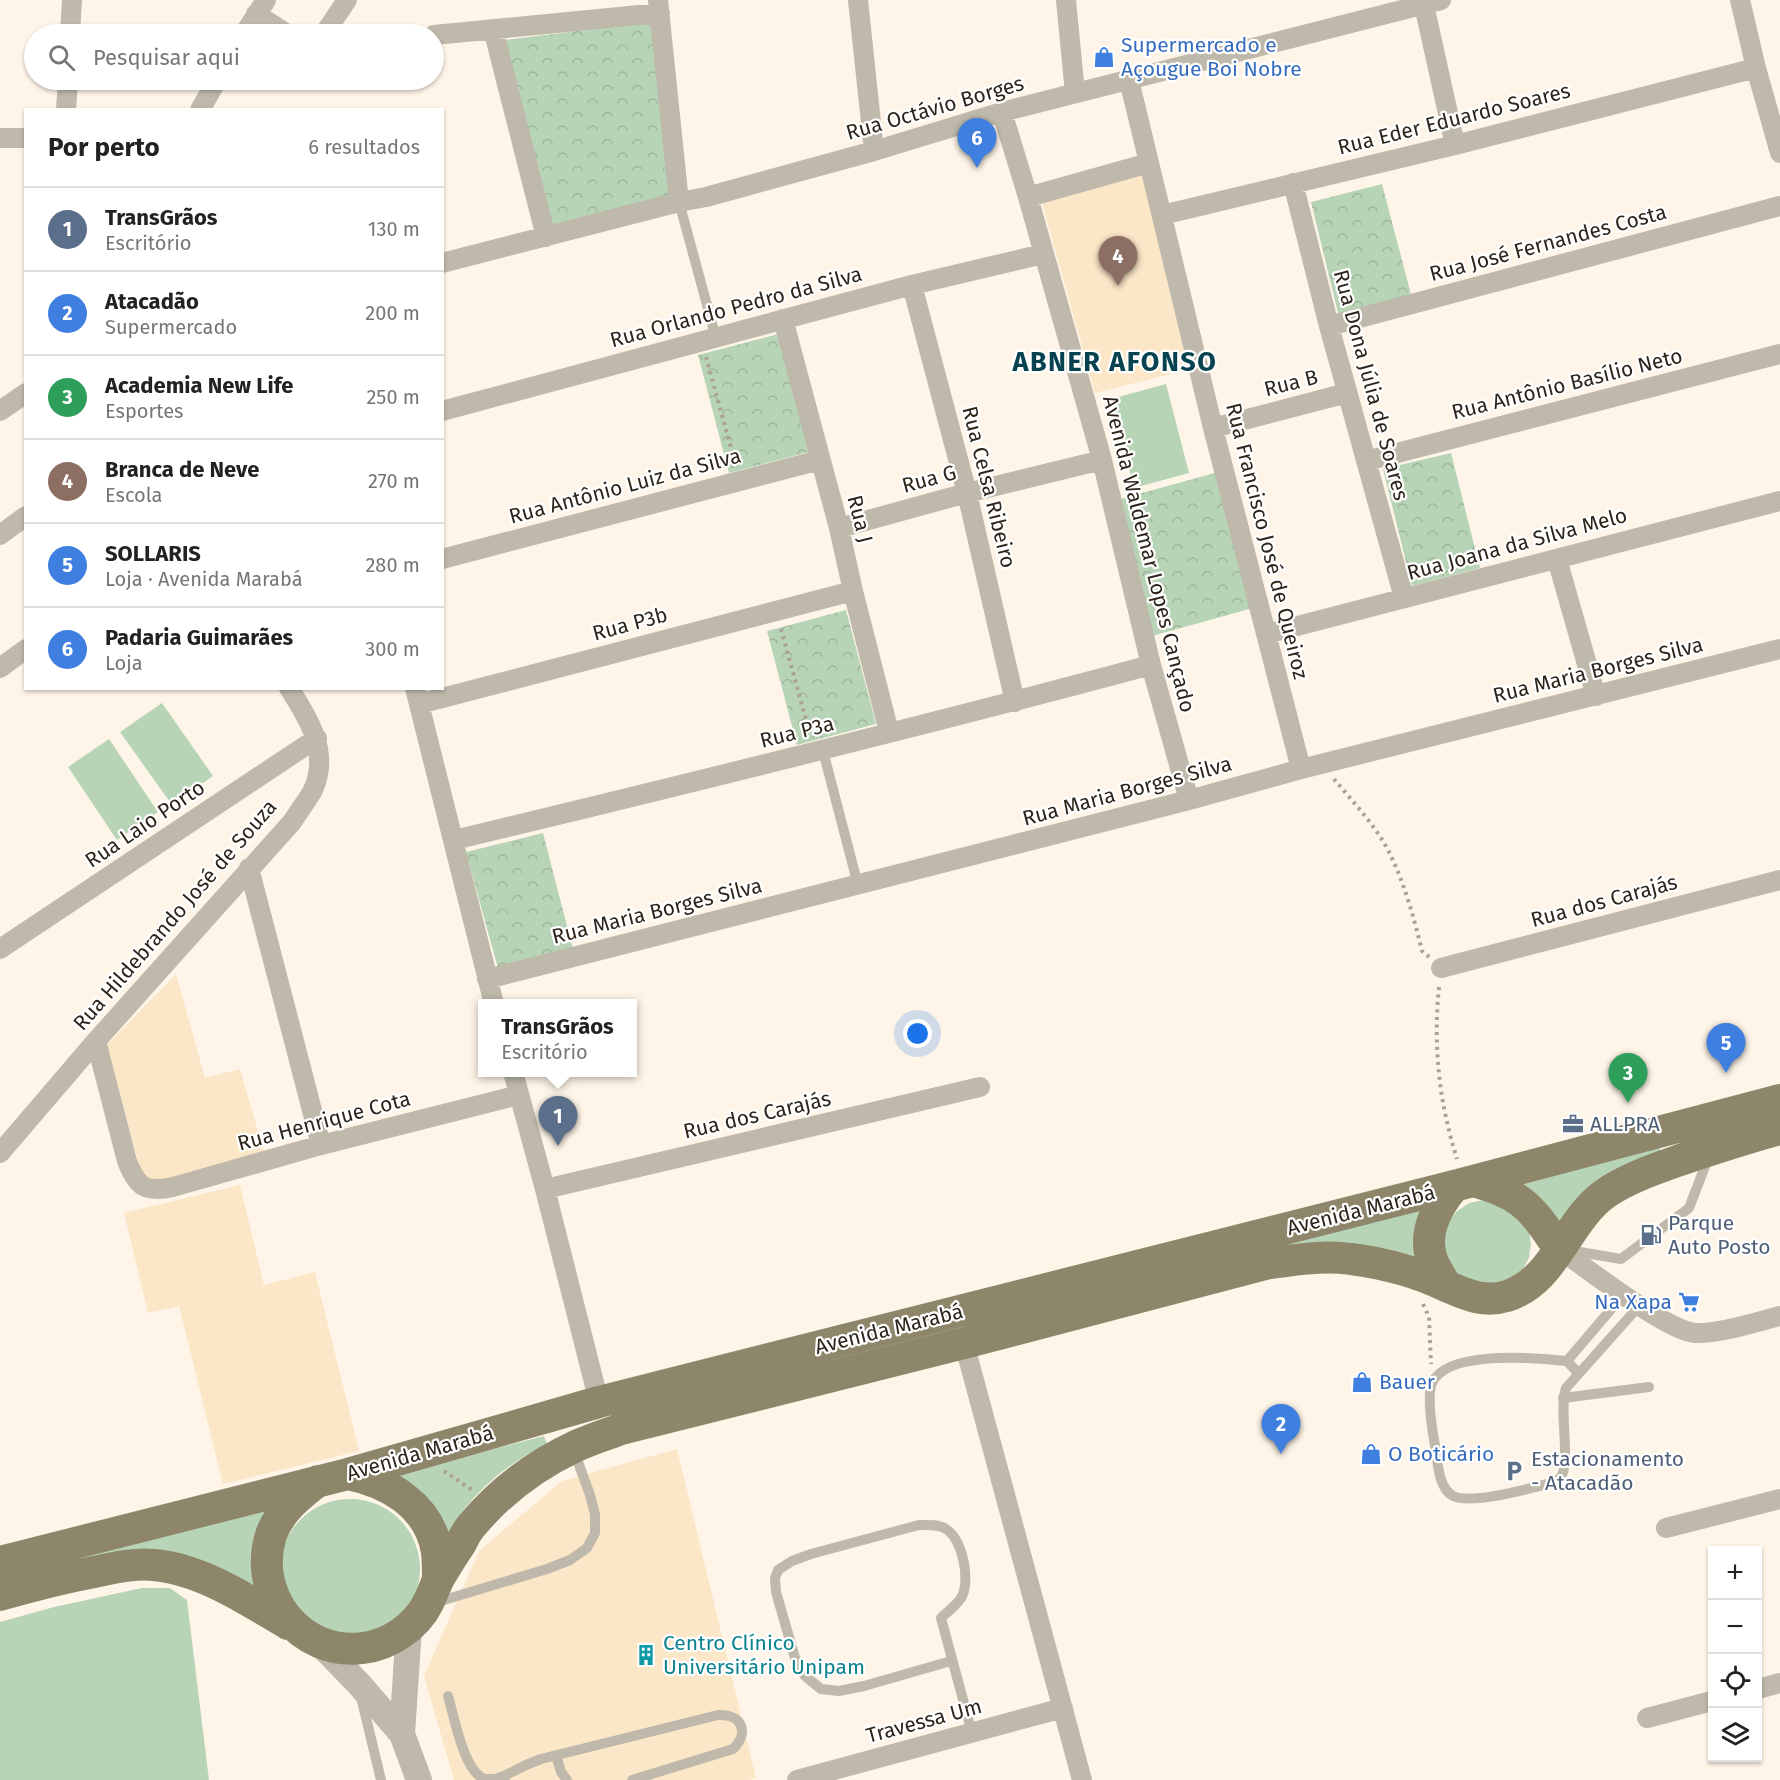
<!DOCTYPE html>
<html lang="pt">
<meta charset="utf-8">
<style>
:root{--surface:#fff;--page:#f2f2f2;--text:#222;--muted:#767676;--line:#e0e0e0;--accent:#216677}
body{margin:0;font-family:"Fira Sans",sans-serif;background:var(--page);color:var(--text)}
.controls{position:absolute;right:18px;bottom:18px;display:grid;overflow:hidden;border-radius:0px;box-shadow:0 2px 4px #0004}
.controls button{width:54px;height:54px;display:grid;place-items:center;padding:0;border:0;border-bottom:2px solid var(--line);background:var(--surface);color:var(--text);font:30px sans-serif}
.you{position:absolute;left:918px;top:1034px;width:21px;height:21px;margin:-15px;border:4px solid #fff;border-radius:50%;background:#1a73e8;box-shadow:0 0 0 9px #1a73e833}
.badge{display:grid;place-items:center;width:39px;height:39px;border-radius:50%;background:var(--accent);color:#fff;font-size:20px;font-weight:700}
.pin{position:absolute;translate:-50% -50px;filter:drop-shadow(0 2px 3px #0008)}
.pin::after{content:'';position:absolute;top:32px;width:21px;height:18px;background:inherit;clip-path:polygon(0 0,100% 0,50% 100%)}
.popup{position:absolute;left:478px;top:999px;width:159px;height:78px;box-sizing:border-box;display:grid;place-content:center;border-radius:0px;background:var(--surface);filter:drop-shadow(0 2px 4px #0005);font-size:20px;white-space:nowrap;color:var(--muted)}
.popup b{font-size:22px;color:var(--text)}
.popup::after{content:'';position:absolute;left:50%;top:100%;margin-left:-12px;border:12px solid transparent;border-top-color:var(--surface)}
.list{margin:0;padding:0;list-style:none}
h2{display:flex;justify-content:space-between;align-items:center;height:78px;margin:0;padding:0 24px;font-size:26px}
h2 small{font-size:20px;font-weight:400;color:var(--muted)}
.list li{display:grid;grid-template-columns:39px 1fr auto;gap:18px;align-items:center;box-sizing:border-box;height:84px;padding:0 24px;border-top:2px solid var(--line)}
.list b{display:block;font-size:22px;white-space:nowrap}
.list p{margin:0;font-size:20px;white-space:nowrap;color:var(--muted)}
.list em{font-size:20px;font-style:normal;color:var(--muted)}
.icon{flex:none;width:33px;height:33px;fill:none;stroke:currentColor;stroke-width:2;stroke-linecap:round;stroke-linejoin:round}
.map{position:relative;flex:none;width:1780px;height:1780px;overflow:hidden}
.search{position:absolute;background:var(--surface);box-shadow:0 2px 4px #0004;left:24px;top:24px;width:420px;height:66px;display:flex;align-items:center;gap:15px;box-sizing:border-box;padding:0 21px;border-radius:33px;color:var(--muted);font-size:22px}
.panel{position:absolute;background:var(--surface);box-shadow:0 2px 4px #0004;left:24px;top:108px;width:420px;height:582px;border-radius:0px}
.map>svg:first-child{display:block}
.built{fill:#fbe6c7}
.grass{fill:#b8d4b6}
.park{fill:url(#park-crowns)}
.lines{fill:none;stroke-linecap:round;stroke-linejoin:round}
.path{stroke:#aaa194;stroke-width:4;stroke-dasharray:3 4.5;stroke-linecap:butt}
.service{stroke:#beb9aa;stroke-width:10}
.minor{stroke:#beb9aa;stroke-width:20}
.tertiary{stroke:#beb9aa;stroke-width:26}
.primary{stroke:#8e866a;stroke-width:32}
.labels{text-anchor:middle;stroke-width:4.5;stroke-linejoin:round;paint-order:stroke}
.shop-label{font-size:21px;fill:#366cbe;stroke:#fff;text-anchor:start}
.street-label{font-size:21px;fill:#2d2519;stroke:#fff}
.service-label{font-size:21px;fill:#4e5e75;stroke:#fff;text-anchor:start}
.culture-label{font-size:21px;fill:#0d838f;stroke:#fff;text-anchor:start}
.district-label{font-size:27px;font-weight:bold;letter-spacing:1.5px;fill:#06424f;stroke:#fff}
</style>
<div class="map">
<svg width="1780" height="1780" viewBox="0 0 1780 1780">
<defs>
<pattern id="park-crowns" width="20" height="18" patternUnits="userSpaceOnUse" patternTransform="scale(1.5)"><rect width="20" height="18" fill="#b8d4b6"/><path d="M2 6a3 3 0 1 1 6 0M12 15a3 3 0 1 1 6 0" fill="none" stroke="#9eb69c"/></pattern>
</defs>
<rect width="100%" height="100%" fill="#fef5e8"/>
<path class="built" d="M1144,175l47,194 -96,24 -53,-190z
M176,974l29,104 35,-9 24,83 -101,28 -10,1 -9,-6 -5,-10 -32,-120z
M240,1185l24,100 51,-13 44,179 -136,33 -44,-178 -31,7 -24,-100z
M677,1449l79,329 -6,2h-296l-30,-104 55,-125 83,-70z"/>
<path class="grass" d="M1166,384l23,89 -55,15 -23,-89z
M162,703l51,73 -41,29 -52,-73z
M109,739l49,73 -41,28 -49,-73z
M1658,1145l3,6 -106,80 -40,-46z
M1484,1200l15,2 30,28 2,14 -2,14 -7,13 -23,16 -41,-8 -16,-25 5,-30 9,-12 13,-9z
M1432,1206l-6,63 -188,-12z
M544,1436l3,8c-44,21 -82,55 -104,99l-57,-66z
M280 1569a70 70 0 1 1 140 0a70 70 0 1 1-140 0Z
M268,1509l-7,90 -22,-17 -184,-13 -3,-8z
M142,1588h28l17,12 22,180h-209v-158l54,-15z"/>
<path class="park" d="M651,22l19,174 -119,31 -47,-187z
M1382,184l31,118 -73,19 -29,-119z
M782,333l31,118 -84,22 -31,-118z
M1451,453l29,115 -68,18 -29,-117z
M1218,472l35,136 -101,28 -35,-136z
M846,610l30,114 -79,21 -30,-114z
M543,833l31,120 -75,19 -33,-120z"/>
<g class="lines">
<path class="path" d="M706,357l30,109
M781,629l29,105
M1334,779c19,23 43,48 56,75 15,31 24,64 32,97l7,6
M1439,987c-6,59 0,115 18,172
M1423,1304l6,13 2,47
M444,1471l28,19"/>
<path class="service" d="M679,202l37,136
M823,751l35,134
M1568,1250l53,9 68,-51 20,-52
M1567,1361l57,-67
M1578,1373l-11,-12c-30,-3 -119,-12 -135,22 -6,14 1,52 4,68 2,15 3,37 17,45 20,9 77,-8 99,-13 3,-2 6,-3 8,-5 12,-12 -2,-70 6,-90l74,-83
M1563,1398l86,-11
M434,1603l113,-34 23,-9 17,-12 8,-15v-19l-5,-19 -16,-44
M951,1661l-87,25 -25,5 -18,-2 -16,-13 -10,-18 -19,-66 -1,-14 3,-8 14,-9 19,-7 108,-29c8,0 20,-1 27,4 17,10 25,53 15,69 -5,8 -14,14 -20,20l31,115
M448,1696c6,20 15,71 34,82 7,2 15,1 22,-2l1,4
M361,1697l20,83
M556,1755l5,17 6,8
M504,1776l22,-11 15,-6 177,-44c24,-1 32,17 15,34l-101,31"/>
<path class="minor" d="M658,0l21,202
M858,0l16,151
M1066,0l9,93
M1740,0l16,68 24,85
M1424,5l31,140
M256,14l31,20
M493,29l53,208
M70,34l2,-34
M244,34l22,-34
M324,34l23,-34
M434,35l226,-22
M1129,80l84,348 88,341
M66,110l2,-30
M200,110l17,-30
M1002,112l26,85 74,263 49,205 38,135
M0,138h26
M1293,183l36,143 75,272
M1028,197l121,-34
M1162,215l293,-70 301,-77
M442,263l237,-61 27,-5 168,-46 128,-39 439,-112
M912,285l55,208 48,209
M783,319l56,209 14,63 36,141
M1329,326l451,-120
M0,411l26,-18
M442,411l470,-126 131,-31
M1213,428l134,-35
M1366,461l414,-107
M839,528l128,-35 135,-33
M0,535l26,-19
M442,559l378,-99
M1557,559l39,137
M1266,634l514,-133
M0,668l26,-19
M415,688l79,316
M419,704l434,-113
M454,840c233,-56 466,-113 697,-175
M249,868l72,277
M0,949l317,-211
M1441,968l339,-88
M487,979l702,-179 112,-31 479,-120
M96,1041l31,120c10,26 18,32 46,26l148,-42 198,-50
M513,1072l32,117 54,213
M0,1153l96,-112 196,-219c7,-11 15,-21 21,-32 17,-37 -4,-71 -24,-102
M545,1189l435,-102
M1559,1249c26,18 108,82 136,84 24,1 61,-11 85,-17
M964,1343l118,437
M1666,1528l114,-29
M1758,1689l22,-6
M1647,1718l65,-17
M797,1780l266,-72"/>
<path class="tertiary" d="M318,1642l41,42 43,50 17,46
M402,1734l7,-107"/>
<path class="primary" d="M1473,1181c10,3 21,6 31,11 25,10 41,35 55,57
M1446,1286c-4,-7 -8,-14 -12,-21 -13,-29 1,-56 20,-79
M348,1474c41,8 82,32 89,78 1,9 1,19 1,28
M318,1481c-19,14 -39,31 -47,54 -19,60 29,121 92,113 26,-3 53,-21 65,-45 4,-8 7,-17 11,-25 7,-12 14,-23 22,-35 3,-6 7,-14 12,-19 27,-32 63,-59 101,-77 15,-7 31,-12 47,-18l343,-86 305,-80c27,-3 54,-8 82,-4 17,2 36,6 53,11 14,4 29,10 42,16 21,9 38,17 61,10 49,-16 59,-75 99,-103 22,-15 49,-24 74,-33 33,-11 66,-22 100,-31
M0,1562l348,-88 251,-72 855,-216 326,-86
M0,1595c31,-9 62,-17 94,-23 19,-4 40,-9 60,-7 47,4 94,35 134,59"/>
</g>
<defs>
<symbol id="shop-bare" viewBox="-9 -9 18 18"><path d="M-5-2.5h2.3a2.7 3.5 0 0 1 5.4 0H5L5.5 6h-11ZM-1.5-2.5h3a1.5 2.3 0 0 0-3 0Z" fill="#3f7fe0" stroke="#fff" stroke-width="2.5" paint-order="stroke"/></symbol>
<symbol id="office-bare" viewBox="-9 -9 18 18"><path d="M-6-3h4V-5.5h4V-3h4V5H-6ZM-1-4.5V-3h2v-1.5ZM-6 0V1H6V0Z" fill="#5c6f8a" stroke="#fff" stroke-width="2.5" paint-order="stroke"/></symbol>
<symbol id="fuel-bare" viewBox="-9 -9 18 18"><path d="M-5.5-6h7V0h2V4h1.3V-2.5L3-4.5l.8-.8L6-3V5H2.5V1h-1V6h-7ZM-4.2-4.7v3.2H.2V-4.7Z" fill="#5c6f8a" stroke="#fff" stroke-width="2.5" paint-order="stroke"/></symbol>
<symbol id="supermarket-bare" viewBox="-9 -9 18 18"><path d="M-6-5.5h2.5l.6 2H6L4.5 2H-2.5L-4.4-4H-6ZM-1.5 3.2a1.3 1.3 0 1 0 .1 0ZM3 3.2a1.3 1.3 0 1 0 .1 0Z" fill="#3f7fe0" stroke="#fff" stroke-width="2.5" paint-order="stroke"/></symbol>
<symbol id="parking-bare" viewBox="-9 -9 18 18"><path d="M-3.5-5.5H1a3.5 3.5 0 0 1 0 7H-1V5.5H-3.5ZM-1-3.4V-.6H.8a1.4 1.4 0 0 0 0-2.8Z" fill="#5c6f8a" stroke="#fff" stroke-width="2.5" paint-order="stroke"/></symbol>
<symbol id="building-bare" viewBox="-9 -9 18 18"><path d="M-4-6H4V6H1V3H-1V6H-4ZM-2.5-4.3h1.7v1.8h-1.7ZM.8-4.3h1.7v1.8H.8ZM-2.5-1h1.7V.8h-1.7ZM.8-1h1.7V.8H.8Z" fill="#0f9aa8" stroke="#fff" stroke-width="2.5" paint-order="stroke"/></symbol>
</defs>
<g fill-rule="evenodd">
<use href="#shop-bare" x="1089" y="42" width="30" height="30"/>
<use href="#office-bare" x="1558" y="1109" width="30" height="30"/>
<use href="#fuel-bare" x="1636" y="1220" width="30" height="30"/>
<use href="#supermarket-bare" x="1674" y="1287" width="30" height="30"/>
<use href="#shop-bare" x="1347" y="1367" width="30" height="30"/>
<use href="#shop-bare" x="1356" y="1439" width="30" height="30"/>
<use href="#parking-bare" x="1499" y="1456" width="30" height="30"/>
<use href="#building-bare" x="631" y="1640" width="30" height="30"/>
</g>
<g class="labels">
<g class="shop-label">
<text x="1121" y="52">Supermercado e<tspan x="1121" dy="24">Açougue Boi Nobre</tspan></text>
<text x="1672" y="1309" text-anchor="end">Na Xapa</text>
<text x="1379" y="1389">Bauer</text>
<text x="1388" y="1461">O Boticário</text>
</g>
<g class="street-label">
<text transform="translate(935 108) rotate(-16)" y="7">Rua Octávio Borges</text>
<text transform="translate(1454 119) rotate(-14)" y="7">Rua Eder Eduardo Soares</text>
<text transform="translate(1548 243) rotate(-15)" y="7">Rua José Fernandes Costa</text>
<text transform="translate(736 307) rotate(-15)" y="7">Rua Orlando Pedro da Silva</text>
<text transform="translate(1291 383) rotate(-14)" y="7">Rua B</text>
<text transform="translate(1567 384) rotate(-14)" y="7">Rua Antônio Basílio Neto</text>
<text transform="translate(1371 385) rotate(75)" y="7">Rua Dona Júlia de Soares</text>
<text transform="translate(929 479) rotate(-15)" y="7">Rua G</text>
<text transform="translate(625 486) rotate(-15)" y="7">Rua Antônio Luiz da Silva</text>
<text transform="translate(989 487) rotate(76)" y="7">Rua Celsa Ribeiro</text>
<text transform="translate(860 519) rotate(76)" y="7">Rua J</text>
<text transform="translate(1267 541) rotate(76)" y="7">Rua Francisco José de Queiroz</text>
<text transform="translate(1517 544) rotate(-15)" y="7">Rua Joana da Silva Melo</text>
<text transform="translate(1149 554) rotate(76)" y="7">Avenida Waldemar Lopes Cançado</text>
<text transform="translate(630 624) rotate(-15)" y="7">Rua P3b</text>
<text transform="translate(1598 670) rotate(-14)" y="7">Rua Maria Borges Silva</text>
<text transform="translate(797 732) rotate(-14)" y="7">Rua P3a</text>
<text transform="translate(1127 791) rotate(-15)" y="7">Rua Maria Borges Silva</text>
<text transform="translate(145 824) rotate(-34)" y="7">Rua Laio Porto</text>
<text transform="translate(1604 901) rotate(-15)" y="7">Rua dos Carajás</text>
<text transform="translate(657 911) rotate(-14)" y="7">Rua Maria Borges Silva</text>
<text transform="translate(175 915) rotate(-49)" y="7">Rua Hildebrando José de Souza</text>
<text transform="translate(757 1115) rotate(-13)" y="7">Rua dos Carajás</text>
<text transform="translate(324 1121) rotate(-15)" y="7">Rua Henrique Cota</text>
<text transform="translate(1361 1210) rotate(-14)" y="7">Avenida Marabá</text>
<text transform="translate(889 1329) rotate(-14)" y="7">Avenida Marabá</text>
<text transform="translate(420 1453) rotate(-16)" y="7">Avenida Marabá</text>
<text transform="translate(924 1721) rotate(-15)" y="7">Travessa Um</text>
</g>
<g class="service-label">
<text x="1590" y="1131">ALLPRA</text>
<text x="1668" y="1230">Parque<tspan x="1668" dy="24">Auto Posto</tspan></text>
<text x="1531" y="1466">Estacionamento<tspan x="1531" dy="24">- Atacadão</tspan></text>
</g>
<g class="culture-label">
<text x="663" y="1650">Centro Clínico<tspan x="663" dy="24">Universitário Unipam</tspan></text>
</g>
<g class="district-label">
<text x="1115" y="371">ABNER AFONSO</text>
</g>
</g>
</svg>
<div class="controls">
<button>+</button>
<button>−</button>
<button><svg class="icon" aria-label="locate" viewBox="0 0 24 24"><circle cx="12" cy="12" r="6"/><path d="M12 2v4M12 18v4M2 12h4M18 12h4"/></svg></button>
<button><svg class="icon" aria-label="layers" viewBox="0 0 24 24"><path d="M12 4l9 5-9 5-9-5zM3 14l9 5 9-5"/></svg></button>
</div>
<div class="you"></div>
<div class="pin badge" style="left:558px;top:1146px;background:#5c6f8a">1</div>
<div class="popup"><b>TransGrãos</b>Escritório</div>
<div class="pin badge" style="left:1281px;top:1454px;background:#3f7fe0">2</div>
<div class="pin badge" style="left:1628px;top:1103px;background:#2e9e5b">3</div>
<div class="pin badge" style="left:1118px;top:286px;background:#8d6e63">4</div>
<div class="pin badge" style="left:1726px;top:1073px;background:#3f7fe0">5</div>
<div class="pin badge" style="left:977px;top:168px;background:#3f7fe0">6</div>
<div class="search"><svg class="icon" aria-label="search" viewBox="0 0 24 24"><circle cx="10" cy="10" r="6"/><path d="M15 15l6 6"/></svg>Pesquisar aqui</div>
<section class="panel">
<h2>Por perto<small>6 resultados</small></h2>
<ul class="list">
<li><span class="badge" style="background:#5c6f8a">1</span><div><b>TransGrãos</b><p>Escritório</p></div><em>130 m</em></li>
<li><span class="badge" style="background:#3f7fe0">2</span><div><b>Atacadão</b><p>Supermercado</p></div><em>200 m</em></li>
<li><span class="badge" style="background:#2e9e5b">3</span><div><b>Academia New Life</b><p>Esportes</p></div><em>250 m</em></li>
<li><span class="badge" style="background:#8d6e63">4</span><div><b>Branca de Neve</b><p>Escola</p></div><em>270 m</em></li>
<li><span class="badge" style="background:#3f7fe0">5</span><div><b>SOLLARIS</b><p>Loja · Avenida Marabá</p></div><em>280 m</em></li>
<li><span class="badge" style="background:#3f7fe0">6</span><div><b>Padaria Guimarães</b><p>Loja</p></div><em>300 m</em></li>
</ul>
</section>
</div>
